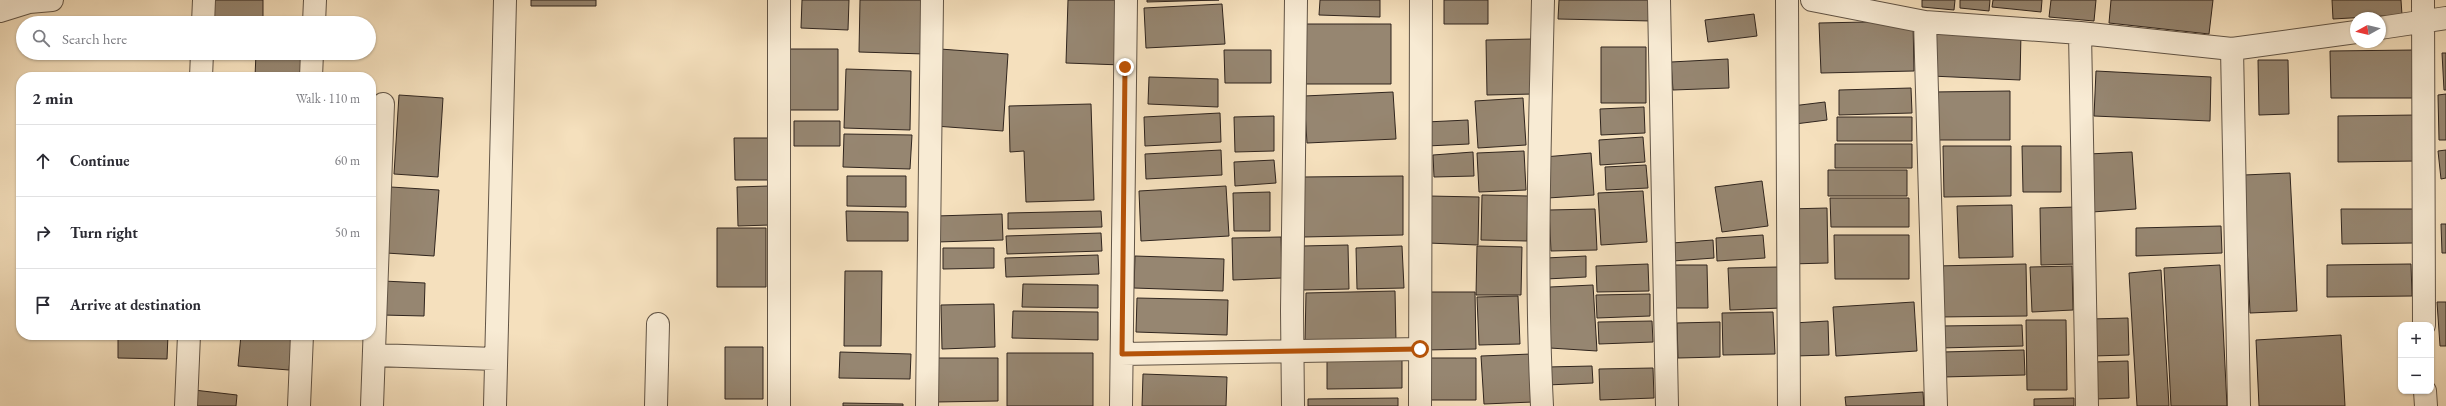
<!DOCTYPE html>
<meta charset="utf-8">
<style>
:root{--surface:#fff;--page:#f2f2f3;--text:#2b2b33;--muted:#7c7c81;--line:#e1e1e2}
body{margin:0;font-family:"EB Garamond",serif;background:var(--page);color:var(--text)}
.controls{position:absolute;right:12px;bottom:12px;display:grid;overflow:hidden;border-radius:8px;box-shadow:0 1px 3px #0004}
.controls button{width:36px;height:36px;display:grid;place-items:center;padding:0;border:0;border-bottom:1px solid var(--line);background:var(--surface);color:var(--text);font:20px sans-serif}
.compass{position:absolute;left:2350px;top:12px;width:36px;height:36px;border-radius:50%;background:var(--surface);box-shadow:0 1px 3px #0004;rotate:262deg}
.stop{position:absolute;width:12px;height:12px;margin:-9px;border:3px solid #b45309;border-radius:50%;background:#fff}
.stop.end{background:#b45309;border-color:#fff;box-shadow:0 1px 4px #0008}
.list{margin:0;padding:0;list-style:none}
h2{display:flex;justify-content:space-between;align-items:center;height:52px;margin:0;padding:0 16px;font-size:17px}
h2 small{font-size:13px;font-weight:400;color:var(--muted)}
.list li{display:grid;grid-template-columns:26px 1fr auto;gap:12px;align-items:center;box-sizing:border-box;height:72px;padding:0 16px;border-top:1px solid var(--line)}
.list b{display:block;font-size:15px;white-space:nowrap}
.list em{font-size:13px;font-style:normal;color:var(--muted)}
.icon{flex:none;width:22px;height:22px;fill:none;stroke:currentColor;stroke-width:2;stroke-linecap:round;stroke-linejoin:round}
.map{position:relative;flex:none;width:2446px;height:406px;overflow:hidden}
.search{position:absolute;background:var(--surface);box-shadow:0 1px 3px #0004;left:16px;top:16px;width:360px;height:44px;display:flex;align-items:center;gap:10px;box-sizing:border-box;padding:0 14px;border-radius:22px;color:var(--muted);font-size:15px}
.panel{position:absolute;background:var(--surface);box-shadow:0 1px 3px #0004;left:16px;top:72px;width:360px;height:268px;border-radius:16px}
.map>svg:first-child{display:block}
.building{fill:#968671;stroke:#30251e}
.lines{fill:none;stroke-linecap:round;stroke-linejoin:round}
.minor-casing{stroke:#615446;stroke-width:24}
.minor{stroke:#f8ebd4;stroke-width:22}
.route{stroke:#b45309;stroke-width:5}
</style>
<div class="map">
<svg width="2446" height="406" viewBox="0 0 2446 406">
<rect width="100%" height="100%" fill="#f5e0bd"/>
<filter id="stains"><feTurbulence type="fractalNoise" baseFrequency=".005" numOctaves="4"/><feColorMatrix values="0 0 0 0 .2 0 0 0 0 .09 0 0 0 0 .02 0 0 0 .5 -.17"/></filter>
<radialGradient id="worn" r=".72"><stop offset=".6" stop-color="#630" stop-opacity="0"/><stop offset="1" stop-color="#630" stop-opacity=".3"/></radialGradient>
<path class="building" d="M211,0h52v23h-52z
M531,0h65v6h-65z
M802,0h47l-1,30 -47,-2z
M860,0h67l-2,54 -66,-2z
M1068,0h57l-3,65 -56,-2z
M1147,0h72l-72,2z
M1320,0h60v17l-61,-2z
M1444,0h44v24h-44z
M1559,0h93v21l-94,-2z
M1922,0h33l-1,10 -32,-3z
M1960,0h30l-1,11 -29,-3z
M1993,0h49l-1,12 -49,-5z
M2051,0h45l-2,21 -45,-4z
M2111,0h102l-4,34 -100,-11z
M2332,0h69l1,15 -69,4z
M1222,4l3,40 -79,4 -2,-40z
M1754,14l3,22 -49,6 -3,-22z
M1913,21l1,50 -93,2 -2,-50z
M1300,24h91v60h-91z
M1932,28l89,5 -1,47 -89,-4z
M1533,39l1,55 -47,1 -1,-55z
M1601,47h45v56h-45z
M782,49h56v61h-56z
M940,49l68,5 -5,77 -68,-5z
M1224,50h47v33h-46z
M2414,50l1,48h-84l-1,-47z
M256,53h49l-1,24h-49z
M2442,53h4v37h-2z
M1728,59l1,29 -56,2 -2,-28z
M2258,60h30l1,54 -30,1z
M846,69l65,2 -1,59 -66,-2z
M2096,71l115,6 -1,44 -116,-5z
M321,74l41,3h-41z
M1149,77l69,2v28l-70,-3z
M1911,88l1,25 -73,2v-25z
M2010,91v49h-77l-1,-48z
M1393,92l3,47 -89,4 -3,-47z
M2446,94v46h-7l-1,-45z
M399,95l44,3 -5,79 -44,-3z
M1523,98l3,47 -48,3 -3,-47z
M1825,102l2,18 -32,4 -3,-18z
M1091,104l3,96 -68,2 -2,-51 -14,1 -1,-46z
M1644,107l1,26 -44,2 -1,-26z
M1220,113l1,29 -76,4 -1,-29z
M2416,115l1,46 -79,1v-46z
M1274,116v35l-39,1 -1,-35z
M1837,117h75v24h-75z
M1468,120l1,24 -42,2 -1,-24z
M794,121h46v25h-46z
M844,134l68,1 -2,34 -67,-2z
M1643,137l2,25 -45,3 -1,-25z
M734,138h41l1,42h-41z
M1835,144h77v24h-77z
M1943,146h68v50l-67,1z
M2022,146h39v46h-38z
M1221,150l1,25 -76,4 -1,-25z
M2446,150v28l-5,1 -3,-28z
M1524,151l2,39 -47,2 -2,-39z
M1473,152l1,24 -40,1 -1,-22z
M2132,152l4,57 -44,3 -4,-58z
M1591,153l3,42 -46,3 -4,-41z
M1274,160l2,23 -41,3 -1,-24z
M1646,165l2,23 -42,2 -1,-23z
M1828,170h79v26h-79z
M2290,173l7,138 -47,2 -6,-138z
M847,176h59v31l-59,-1z
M1403,176v59l-100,2 -1,-60z
M1762,181l6,45 -46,6 -7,-45z
M769,186l1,39 -32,1 -1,-39z
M1226,186l3,50 -88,5 -2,-50z
M391,187l48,3 -5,66 -48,-3z
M1643,191l4,51 -46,3 -3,-52z
M1270,192v39h-36l-1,-38z
M1482,195l46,1 -1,45 -46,-1z
M1429,196l50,1 -1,48 -50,-2z
M1830,198h79v29h-78z
M2012,205l1,52 -54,1 -2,-52z
M2076,207l1,57 -36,1 -1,-57z
M1827,208l1,55 -38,1 -2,-55z
M1595,209l2,41 -46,1 -2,-41z
M2341,209h72v34l-71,1z
M846,211l62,1v29h-61z
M1101,211l1,16 -94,2v-16z
M1002,214l1,26 -66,2 -1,-26z
M2441,224h5v29h-4z
M2221,226l1,27 -86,3v-28z
M717,228h49v59h-49z
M1101,233l1,18 -95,3 -1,-18z
M1763,235l2,23 -48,3 -1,-23z
M1834,235h75v44h-74z
M1281,237l1,41 -49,2 -1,-42z
M1713,240l1,18 -41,3 -1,-18z
M1348,245l1,44 -46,1 -1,-44z
M1402,246l2,42 -47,1 -1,-41z
M1477,246l45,1 -1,48h-45z
M943,248h51v20l-51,1z
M1098,255l1,19 -93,3 -1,-19z
M1135,256l89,3 -1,32 -89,-3z
M1586,256v21l-40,2v-21z
M1648,264l1,27 -52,1 -1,-26z
M2026,264l1,52 -89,1 -2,-51z
M2411,264l1,32 -85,1v-32z
M1669,265h38l1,43h-39z
M2220,265l7,141h-56l-7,-138z
M2072,266l1,44 -41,2 -2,-45z
M1779,267l2,41 -51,2 -2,-42z
M2161,270l8,136h-32l-8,-133z
M845,271h37l-1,75h-37z
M383,281l42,2 -1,33 -42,-1z
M1023,284l75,1v23l-76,-1z
M1593,285l4,66 -47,-3v-61z
M1395,291l1,51 -91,-1 1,-48z
M1425,292h50l1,57 -50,1z
M1650,294v22l-53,2 -1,-23z
M1518,296l2,48 -41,1 -2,-48z
M1137,298l91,2 -1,35 -91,-3z
M1914,302l3,49 -81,5 -3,-49z
M2437,302h9v44h-6z
M994,304l1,43 -53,2 -1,-44z
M1013,311l85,1v28l-86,-2z
M1773,312l2,42 -52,1 -1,-42z
M2128,318l1,37 -37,1 -1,-37z
M2026,320h40l1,70h-40z
M1652,321l1,21 -54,2 -1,-22z
M1828,321l1,34 -34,1 -2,-33z
M1720,322v35l-42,1 -1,-35z
M2022,325l1,21 -83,2 -1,-22z
M118,335h50l-1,24 -49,-1z
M241,335h51l-3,35 -51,-4z
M2341,335l4,71h-86l-3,-66z
M725,347h38v52h-38z
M1402,350v38l-75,1v-38z
M2024,350l1,25 -82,2 -1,-25z
M840,352l71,2 -1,25 -71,-1z
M1007,353h86v53h-86z
M1531,354l2,48 -49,2 -3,-48z
M935,358h63v43l-62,1z
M1424,358h52v42h-52z
M2128,361l1,37 -34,1 -2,-37z
M1592,366l1,17 -46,2v-18z
M1653,368l1,30 -54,2 -1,-31z
M1143,374l84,3 -1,29h-84z
M194,390l43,5 -1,11h-44z
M1923,392l1,14h-78l-1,-9z
M1398,398v8h-90v-7z
M2074,398v8h-40v-7z
M843,403l60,1v2h-60z"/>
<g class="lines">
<defs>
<path id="minor" d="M779,0v406
M1659,0l8,406
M1787,0l2,406
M1812,0l113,22 155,11 152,16 124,-17
M2423,0l1,325
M0,11l29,-9 23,-2
M1925,22l11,384
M203,23l1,-23
M314,23l1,-23
M2380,28l66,-10
M2080,33l7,373
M2232,49l7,357
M201,77l1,-24
M311,77l1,-24
M1122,354l298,-5
M374,355l122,4
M2425,391l1,15
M186,406l3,-71
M299,406l3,-71
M372,406l11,-302
M495,406l10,-406
M656,406l2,-82
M927,406l5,-406
M1121,406l5,-406
M1293,406l-1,-95 4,-311
M1420,406l1,-406
M1542,406c-7,-135 -2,-271 1,-406"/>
</defs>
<use href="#minor" class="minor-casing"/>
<use href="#minor" class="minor"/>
</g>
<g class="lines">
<path class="route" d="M1125,67l-3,287 298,-5"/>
</g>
<rect width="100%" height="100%" filter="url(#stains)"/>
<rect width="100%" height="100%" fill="url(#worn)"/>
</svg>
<div class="controls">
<button>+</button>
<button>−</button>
</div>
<svg class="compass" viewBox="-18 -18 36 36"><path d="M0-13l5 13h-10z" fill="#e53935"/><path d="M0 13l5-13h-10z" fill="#7c7c81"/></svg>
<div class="stop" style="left:1420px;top:349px"></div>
<div class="stop end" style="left:1125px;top:67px"></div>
<div class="search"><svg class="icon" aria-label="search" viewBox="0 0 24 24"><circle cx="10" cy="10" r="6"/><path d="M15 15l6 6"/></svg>Search here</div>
<section class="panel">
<h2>2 min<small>Walk · 110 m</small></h2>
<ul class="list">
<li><svg class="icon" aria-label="ahead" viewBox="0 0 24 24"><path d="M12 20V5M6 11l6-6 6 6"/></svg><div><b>Continue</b></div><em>60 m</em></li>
<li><svg class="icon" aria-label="right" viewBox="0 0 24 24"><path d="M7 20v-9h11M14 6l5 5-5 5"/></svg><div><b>Turn right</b></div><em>50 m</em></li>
<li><svg class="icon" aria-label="arrive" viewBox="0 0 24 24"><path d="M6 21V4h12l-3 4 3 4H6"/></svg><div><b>Arrive at destination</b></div></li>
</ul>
</section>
</div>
